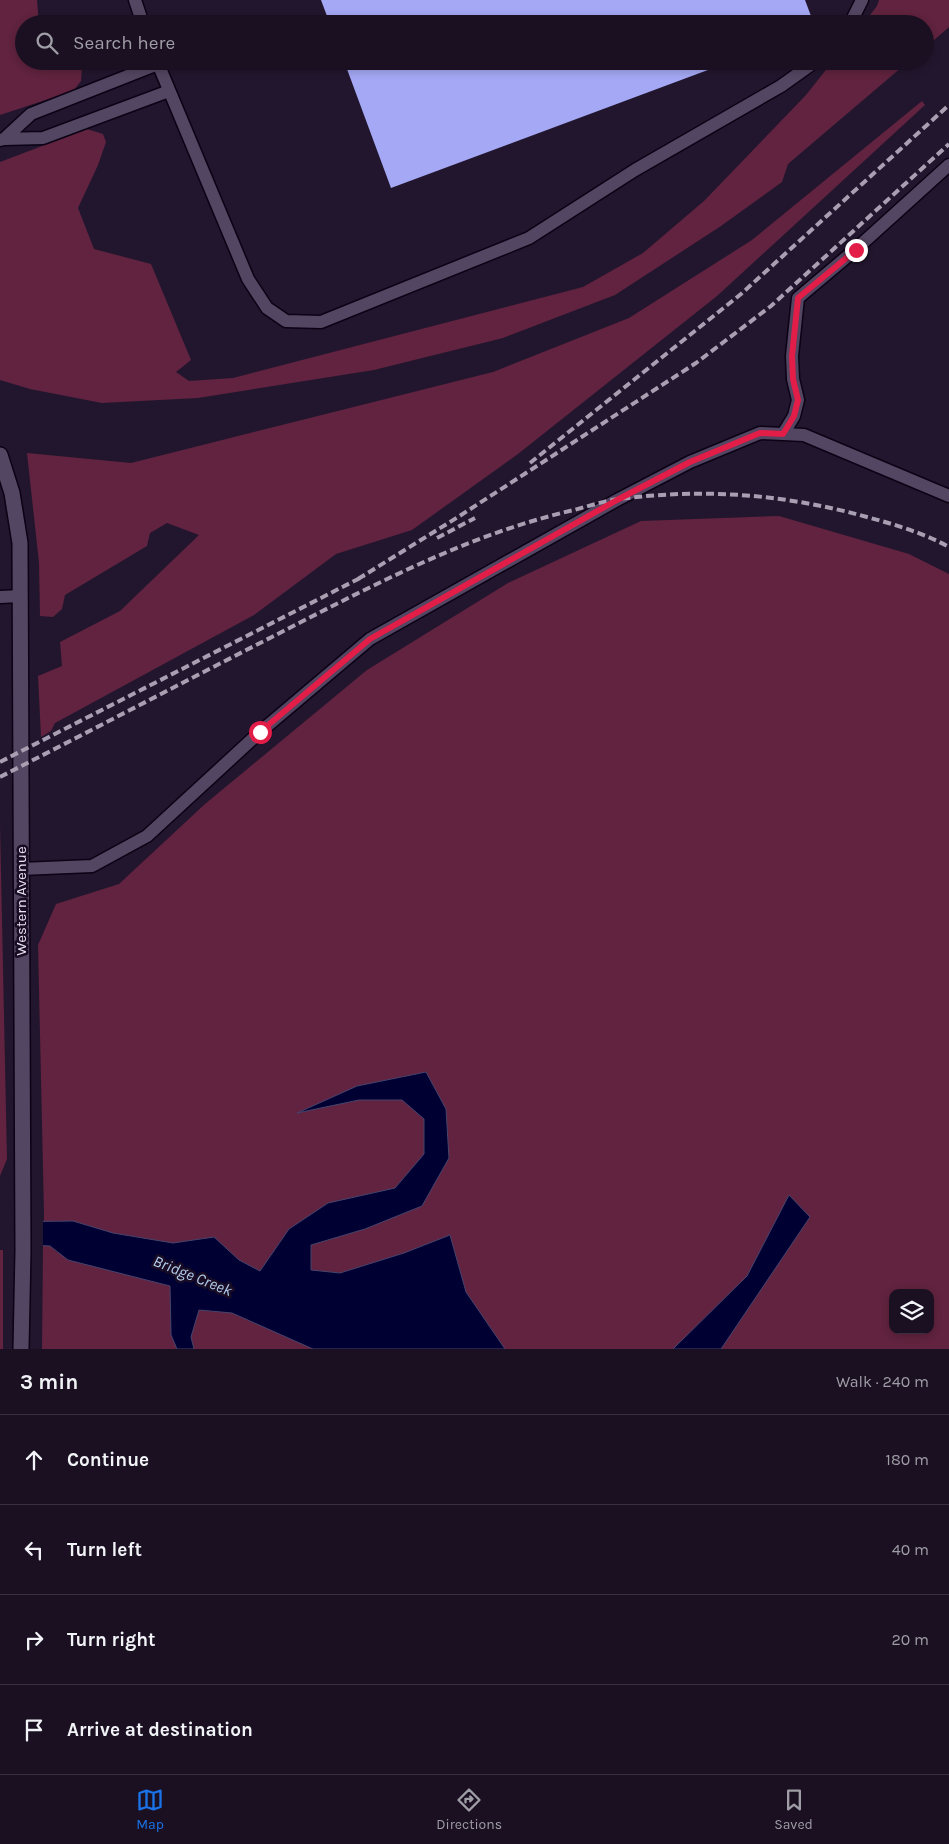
<!DOCTYPE html>
<meta charset="utf-8">
<style>
:root{--surface:#1a1022;--page:#271e2f;--text:#f1f3f6;--muted:#9f9da5;--line:#383040;--accent:#1a73e8}
body{margin:0;font-family:Karla,sans-serif;background:var(--page);color:var(--text)}
.controls{position:absolute;right:15px;bottom:15px;display:grid;overflow:hidden;border-radius:10px;box-shadow:0 2px 8px #0003}
.controls button{width:45px;height:45px;display:grid;place-items:center;padding:0;border:0;border-bottom:1px solid var(--line);background:var(--surface);color:var(--text);font:25px sans-serif}
.stop{position:absolute;width:15px;height:15px;margin:-11px;border:4px solid #e11d48;border-radius:50%;background:#fff}
.stop.end{background:#e11d48;border-color:#fff;box-shadow:0 1px 5px #0008}
.list{margin:0;padding:0;list-style:none}
h2{display:flex;justify-content:space-between;align-items:center;height:65px;margin:0;padding:0 20px;font-size:21px}
h2 small{font-size:16px;font-weight:400;color:var(--muted)}
.list li{display:grid;grid-template-columns:32px 1fr auto;gap:15px;align-items:center;box-sizing:border-box;height:90px;padding:0 20px;border-top:1px solid var(--line)}
.list b{display:block;font-size:19px;white-space:nowrap}
.list em{font-size:16px;font-style:normal;color:var(--muted)}
.icon{flex:none;width:28px;height:28px;fill:none;stroke:currentColor;stroke-width:2;stroke-linecap:round;stroke-linejoin:round}
.map{position:relative;flex:none;width:949px;height:1349px;overflow:hidden}
.search{position:absolute;background:var(--surface);box-shadow:0 2px 8px #0003;left:15px;right:15px;top:15px;height:55px;display:flex;align-items:center;gap:12px;box-sizing:border-box;padding:0 18px;border-radius:28px;color:var(--muted);font-size:19px}
.sheet{height:425px;background:var(--surface)}
nav{display:flex;justify-content:space-around;align-items:center;box-sizing:border-box;height:70px;border-top:1px solid var(--line);background:var(--surface);font-size:14px;color:var(--muted)}
nav a{display:grid;justify-items:center;gap:2px}
nav .on{color:var(--accent)}
.map>svg:first-child{display:block}
.green{fill:#61233f;fill-rule:evenodd}
.water{fill:#003;stroke:#46446d}
.pier{fill:#22162e}
.building{fill:#a5a9f5}
.lines{fill:none;stroke-linecap:round;stroke-linejoin:round}
.service-casing{stroke:#0b0215;stroke-width:15}
.tertiary-casing{stroke:#0b0215;stroke-width:18}
.service{stroke:#534662;stroke-width:12}
.tertiary{stroke:#534662;stroke-width:15}
.rail{stroke:#a89fb2;stroke-width:4;stroke-dasharray:8 4;stroke-linecap:butt}
.route{stroke:#e11d48;stroke-width:6}
.labels{text-anchor:middle;stroke-width:5;stroke-linejoin:round;paint-order:stroke}
.street-label{font-size:15px;fill:#eae3f3;stroke:#180d24}
.water-label{font-size:16px;font-style:italic;fill:#b3ccee;stroke:#180d24}
</style>
<div class="map">
<svg width="949" height="1349" viewBox="0 0 949 1349">
<rect width="100%" height="100%" fill="#22162e"/>
<path class="green" d="M0,0h37l2,24h-15v37h54l4,6 -1,14 -8,10 -73,24z
M879,0h70v27l-24,21v-24h-62l14,-18z
M833,61h76l-121,103 -6,18 -61,44 -106,69 -112,43 -129,32 -176,28 -96,5 -72,-14 -30,-9v-218l87,-33 16,5 3,8 -8,23 -20,43 16,41 57,15 40,96 -15,12 13,9 44,-3 350,-91 60,-34 61,-52 102,-106z
M922,101l3,4 -208,191 -199,158 -106,76 -76,24 -82,61 -199,108 -4,8 -10,6 -3,-61 24,-10 -2,-24 60,-31 79,-76 -32,-12 -17,10 -3,13 -82,49 -3,14 -9,8 -13,-1 -1,-53 -12,-110 104,10 362,-91 136,-54 123,-78z
M779,516l130,38 40,20v775h-907l1,-103h7l8,7v-32l-14,1v-9l-6,-268 18,-41 63,-20 86,-80 162,-134 141,-87 133,-62zM893,1293h37v37h-37z
M0,824l7,335 -7,17z
M0,1250h3v99h-3z"/>
<path class="water" d="M426,1072l20,37 3,49 -27,48 -57,23 -54,16v25l29,3 64,-20 46,-18 16,57 39,57h-192l-81,-36 -33,-3 -8,27 3,12h-17l-6,-14 -1,-49 -102,-26 -18,-14 -50,-3v-21l73,-1 40,12 60,10 41,-6 25,23 21,11 29,-42 39,-26 67,-15 29,-34v-35l-22,-19h-43l-62,13 60,-27z
M789,1195l21,22 -89,132h-48l74,-73z"/>
<path class="pier" d="M0,1219h43v29l-43,-3z"/>
<path class="building" d="M321,0h484l9,24h-484z
M344,61h388l-341,127z"/>
<g class="lines">
<defs>
<path id="service" d="M135,0l8,24
M850,24l12,-24
M157,61l91,218 19,29 19,13 35,1 208,-84 106,-68 146,-84 35,-25
M4,139l27,-25 127,-50
M0,140l4,-1 39,-1 126,-47
M783,434l11,-18 4,-16 -5,-21 -1,-23 6,-58 57,-48 94,-85
M0,597l21,-1
M21,869l71,-3 55,-30 113,-104 110,-93 247,-139 73,-38 70,-29 44,2 145,61"/>
<path id="tertiary" d="M0,455l12,38 8,50 3,708 -2,98"/>
</defs>
<use href="#service" class="service-casing"/>
<use href="#tertiary" class="tertiary-casing"/>
<use href="#service" class="service"/>
<use href="#tertiary" class="tertiary"/>
<path class="rail" d="M530,463l211,-169 208,-189
M437,538l38,-20
M358,579l100,-62 238,-154 75,-57 178,-162
M0,762l364,-186
M0,777c88,-45 176,-91 264,-136 100,-51 201,-106 310,-131 15,-4 30,-9 45,-11 79,-10 151,-6 229,13 34,9 70,18 101,35"/>
</g>
<g class="lines">
<path class="route" d="M260,732l110,-93 247,-139 73,-38 70,-29 23,1 11,-18 4,-16 -5,-21 -1,-23 6,-58 58,-48"/>
</g>
<g class="labels">
<g class="street-label">
<text transform="translate(21 901) rotate(-90)" y="5">Western Avenue</text>
</g>
<g class="water-label">
<text transform="translate(193 1275) rotate(22)" y="6">Bridge Creek</text>
</g>
</g>
</svg>
<div class="controls">
<button><svg class="icon" aria-label="layers" viewBox="0 0 24 24"><path d="M12 4l9 5-9 5-9-5zM3 14l9 5 9-5"/></svg></button>
</div>
<div class="stop" style="left:260px;top:732px"></div>
<div class="stop end" style="left:856px;top:250px"></div>
<div class="search"><svg class="icon" aria-label="search" viewBox="0 0 24 24"><circle cx="10" cy="10" r="6"/><path d="M15 15l6 6"/></svg>Search here</div>
</div>
<section class="sheet">
<h2>3 min<small>Walk · 240 m</small></h2>
<ul class="list">
<li><svg class="icon" aria-label="ahead" viewBox="0 0 24 24"><path d="M12 20V5M6 11l6-6 6 6"/></svg><div><b>Continue</b></div><em>180 m</em></li>
<li><svg class="icon" aria-label="left" viewBox="0 0 24 24"><path d="M17 20v-9H6M10 6l-5 5 5 5"/></svg><div><b>Turn left</b></div><em>40 m</em></li>
<li><svg class="icon" aria-label="right" viewBox="0 0 24 24"><path d="M7 20v-9h11M14 6l5 5-5 5"/></svg><div><b>Turn right</b></div><em>20 m</em></li>
<li><svg class="icon" aria-label="arrive" viewBox="0 0 24 24"><path d="M6 21V4h12l-3 4 3 4H6"/></svg><div><b>Arrive at destination</b></div></li>
</ul>
</section>
<nav>
<a class="on"><svg class="icon" aria-label="map" viewBox="0 0 24 24"><path d="M3 6l6-2 6 2 6-2v14l-6 2-6-2-6 2zM9 4v14M15 6v14"/></svg>Map</a>
<a><svg class="icon" aria-label="directions" viewBox="0 0 24 24"><path d="M12 3l9 9-9 9-9-9zM9 14v-3h6M13 9l2 2-2 2"/></svg>Directions</a>
<a><svg class="icon" aria-label="saved" viewBox="0 0 24 24"><path d="M7 4h10v16l-5-4-5 4z"/></svg>Saved</a>
</nav>
